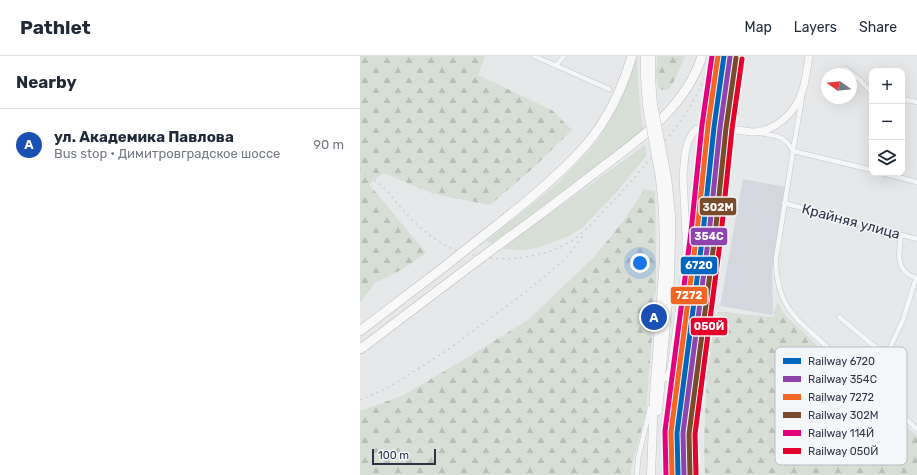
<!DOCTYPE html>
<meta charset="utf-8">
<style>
:root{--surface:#fff;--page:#f2f2f3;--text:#1f2937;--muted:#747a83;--line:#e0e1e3;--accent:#111827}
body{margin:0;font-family:Rubik,sans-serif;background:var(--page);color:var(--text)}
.controls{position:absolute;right:12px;top:12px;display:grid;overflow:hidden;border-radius:8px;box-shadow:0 4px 16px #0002}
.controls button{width:36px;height:36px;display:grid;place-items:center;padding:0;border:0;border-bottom:1px solid var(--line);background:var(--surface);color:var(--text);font:20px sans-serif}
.compass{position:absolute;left:461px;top:12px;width:36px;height:36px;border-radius:50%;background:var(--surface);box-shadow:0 4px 16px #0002;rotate:285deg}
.scale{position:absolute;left:12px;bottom:10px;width:64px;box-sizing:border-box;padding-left:4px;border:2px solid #2b3445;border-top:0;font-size:11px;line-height:14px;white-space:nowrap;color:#2b3445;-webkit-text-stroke:3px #f4f6f9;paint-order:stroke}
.you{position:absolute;left:280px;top:207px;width:14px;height:14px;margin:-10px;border:3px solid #fff;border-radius:50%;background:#1a73e8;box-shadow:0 0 0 6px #1a73e833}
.badge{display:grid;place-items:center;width:26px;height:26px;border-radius:50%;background:var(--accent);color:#fff;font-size:13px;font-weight:700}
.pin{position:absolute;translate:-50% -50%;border:2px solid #fff;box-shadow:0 1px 4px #0006}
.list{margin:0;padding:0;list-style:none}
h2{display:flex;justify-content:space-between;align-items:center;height:52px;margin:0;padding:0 16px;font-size:17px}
h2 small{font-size:13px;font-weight:400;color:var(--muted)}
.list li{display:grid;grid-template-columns:26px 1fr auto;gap:12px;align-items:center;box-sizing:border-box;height:72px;padding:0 16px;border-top:1px solid var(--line)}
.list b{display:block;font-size:15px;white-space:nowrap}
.list p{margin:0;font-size:13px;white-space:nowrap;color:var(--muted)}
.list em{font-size:13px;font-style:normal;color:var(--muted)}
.icon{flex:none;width:22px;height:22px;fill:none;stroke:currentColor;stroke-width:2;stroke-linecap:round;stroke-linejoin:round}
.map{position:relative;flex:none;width:557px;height:419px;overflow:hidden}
header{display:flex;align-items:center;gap:24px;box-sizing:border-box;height:56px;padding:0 20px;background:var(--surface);border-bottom:1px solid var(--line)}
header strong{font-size:19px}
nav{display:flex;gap:22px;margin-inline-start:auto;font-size:14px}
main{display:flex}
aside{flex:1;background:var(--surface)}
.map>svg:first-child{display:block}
.built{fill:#d4d7dd}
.grass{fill:#d6ded6}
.forest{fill:url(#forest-firs)}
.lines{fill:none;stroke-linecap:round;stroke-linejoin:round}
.street-casing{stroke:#c4c6c8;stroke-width:5.5}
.secondary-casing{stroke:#c4c6c8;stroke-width:8}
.primary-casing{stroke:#c2c5c8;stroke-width:9}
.highway-casing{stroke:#b8bbbf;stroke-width:10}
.street{stroke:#f5f6f7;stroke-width:4.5}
.secondary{stroke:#f8f8f8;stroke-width:7}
.primary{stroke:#f8f8f8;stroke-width:8}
.highway{stroke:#f8f8f8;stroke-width:9}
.rail{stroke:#cecfd2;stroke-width:1.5;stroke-dasharray:2 4;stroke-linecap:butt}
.primary-bridge-casing{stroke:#c2c5c8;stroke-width:9;stroke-linecap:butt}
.highway-bridge-casing{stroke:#b8bbbf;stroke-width:10;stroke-linecap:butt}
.primary-bridge{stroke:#f8f8f8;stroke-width:8}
.highway-bridge{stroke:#f8f8f8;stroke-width:9}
.rail-1-casing{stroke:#f4f6f9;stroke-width:8}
.rail-2-casing{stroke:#f4f6f9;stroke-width:8}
.rail-3-casing{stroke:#f4f6f9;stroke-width:8}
.rail-4-casing{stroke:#f4f6f9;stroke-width:8}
.rail-5-casing{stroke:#f4f6f9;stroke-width:8}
.rail-6-casing{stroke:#f4f6f9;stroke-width:8}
.rail-1{stroke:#0065bd;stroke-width:5}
.rail-2{stroke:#8e44ad;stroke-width:5}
.rail-3{stroke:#f26522;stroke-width:5}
.rail-4{stroke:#7a4b2a;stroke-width:5}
.rail-5{stroke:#e5007d;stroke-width:5}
.rail-6{stroke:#e4002b;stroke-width:5}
.labels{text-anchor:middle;stroke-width:3;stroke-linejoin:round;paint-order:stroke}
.street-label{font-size:14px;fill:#2b3445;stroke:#f4f6f9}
.key{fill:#f4f6f9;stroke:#b8bcc3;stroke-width:1}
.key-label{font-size:11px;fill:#2b3445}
.line-badge{stroke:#f4f6f9;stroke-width:1.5}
.badge-label{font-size:11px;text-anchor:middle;font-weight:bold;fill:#fff}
</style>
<header>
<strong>Pathlet</strong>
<nav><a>Map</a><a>Layers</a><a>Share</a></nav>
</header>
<main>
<aside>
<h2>Nearby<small></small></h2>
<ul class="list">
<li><span class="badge" style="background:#1a4fb4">A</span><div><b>ул. Академика Павлова</b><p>Bus stop · Димитровградское шоссе</p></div><em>90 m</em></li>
</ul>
</aside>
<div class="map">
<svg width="557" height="419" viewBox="0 0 557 419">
<defs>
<pattern id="forest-firs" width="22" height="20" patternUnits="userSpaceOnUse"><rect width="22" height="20" fill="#d6ded6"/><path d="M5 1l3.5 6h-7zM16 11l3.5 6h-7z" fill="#b8bfb9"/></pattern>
</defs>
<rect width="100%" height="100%" fill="#e6e8ea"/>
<path class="built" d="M383,123l42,8 -13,83 1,45 -53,-9z"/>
<path class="grass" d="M277,2c1,24 2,48 6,72l-150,113 -7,-2 70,-56 28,-29 13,-15 21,-36z
M285,89l2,10 -32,39 -32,33 -14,9 -33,12 -15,2 -20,-1z"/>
<path class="forest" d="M0,0h125l-7,19 74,35 20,20 -40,39 -42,36 -56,-11 -51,-21 -14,11 57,69 -23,16 -28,14 -15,20z
M297,0h28c-3,7 -12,32 -18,34 -3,1 -7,-1 -9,-2l-2,-12z
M284,133l11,2 1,67v33l-7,25 3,19 -6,78 -15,55v7h-271v-64l44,-16 64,-38 60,-37 68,-65 28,-35 13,-19z
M418,246l6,12 94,89 39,33v39h-212l-1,-33 3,-66 8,-58 3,-6c19,1 37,4 56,5l1,-9z"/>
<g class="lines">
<defs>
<path id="street" d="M174,0l75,33
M196,9l8,-9
M486,13l14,11 12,13
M442,42l-9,53 -17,108c0,17 3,35 13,50 4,5 8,10 13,15l115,105
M542,43l15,3
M400,77c17,3 24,2 33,18
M433,95l79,19
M522,117l35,9
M424,147l133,36
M479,261l40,33 7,6 17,-36 13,-42c-2,-1 -6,-2 -8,-4 -13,-8 -8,-27 -7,-39
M517,336l6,-19 3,-17
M277,419l1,-16 12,-51"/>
<path id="secondary" d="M296,321l12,1 3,-9 15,-106v-27l-3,-60 2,-22 3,-12 4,-8 5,-5 8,-3 47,6c23,0 43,-19 50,-40 4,-11 5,-24 7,-36"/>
<path id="primary" d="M285,0v21l2,29
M291,0v23l2,25
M298,355l12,-132 1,-39v-25l-4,-38
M291,419l3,-80 10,-137 -1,-47 -3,-33"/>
<path id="highway" d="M118,184c32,-25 64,-50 93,-79 14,-14 27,-29 36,-46 11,-18 19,-39 25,-59
M137,190c32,-23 64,-47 95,-71 43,-33 93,-65 110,-119
M0,275l84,-64
M0,293l6,-4 99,-75"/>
</defs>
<use href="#street" class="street-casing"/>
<use href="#secondary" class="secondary-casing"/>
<use href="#primary" class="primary-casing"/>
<use href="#highway" class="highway-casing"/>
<use href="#street" class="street"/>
<use href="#secondary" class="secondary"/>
<use href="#primary" class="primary"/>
<use href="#highway" class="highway"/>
<path class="rail" d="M0,113c8,6 17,12 24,19 5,4 9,11 14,16 15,18 31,34 53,44 36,16 82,14 117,-5 17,-10 29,-25 42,-39 17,-17 33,-36 48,-55 12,-14 25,-29 34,-46 9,-15 15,-31 21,-47
M0,344l26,-11 60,-38 81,-60 37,-31 19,-24"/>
<defs>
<path id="primary-bridge" d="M293,48l14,73
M287,50l13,72"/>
<path id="highway-bridge" d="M84,211l34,-27
M105,214l32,-24"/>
</defs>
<use href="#primary-bridge" class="primary-bridge-casing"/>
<use href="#highway-bridge" class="highway-bridge-casing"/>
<use href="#primary-bridge" class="primary-bridge"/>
<use href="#highway-bridge" class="highway-bridge"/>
<defs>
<path id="rail-1" d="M318,419l-1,-42 26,-200 11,-106 10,-71"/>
<path id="rail-2" d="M324,419l-1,-42 26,-199 11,-106 10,-71"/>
<path id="rail-3" d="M312,419l-1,-43 26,-200 11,-106 10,-70"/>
<path id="rail-4" d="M330,419l-1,-41 26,-199 11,-107 10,-70"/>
<path id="rail-5" d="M306,419l-1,-44 26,-199 11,-107 10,-69"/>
<path id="rail-6" d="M336,419l-1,-41 26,-199 11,-106 10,-70"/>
</defs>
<use href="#rail-1" class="rail-1-casing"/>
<use href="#rail-2" class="rail-2-casing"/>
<use href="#rail-3" class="rail-3-casing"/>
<use href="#rail-4" class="rail-4-casing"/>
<use href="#rail-5" class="rail-5-casing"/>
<use href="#rail-6" class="rail-6-casing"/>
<use href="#rail-1" class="rail-1"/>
<use href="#rail-2" class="rail-2"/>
<use href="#rail-3" class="rail-3"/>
<use href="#rail-4" class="rail-4"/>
<use href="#rail-5" class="rail-5"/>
<use href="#rail-6" class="rail-6"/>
</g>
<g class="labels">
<g class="street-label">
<text transform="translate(491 165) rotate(15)" y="5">Крайняя улица</text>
</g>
</g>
<rect x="415" y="291" width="132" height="118" rx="6" class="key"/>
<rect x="423" y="302" width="18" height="6" fill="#0065bd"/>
<rect x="423" y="320" width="18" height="6" fill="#8e44ad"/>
<rect x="423" y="338" width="18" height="6" fill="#f26522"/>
<rect x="423" y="356" width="18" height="6" fill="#7a4b2a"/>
<rect x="423" y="374" width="18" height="6" fill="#e5007d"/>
<rect x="423" y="392" width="18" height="6" fill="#e4002b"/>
<g class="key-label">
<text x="448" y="309">Railway 6720</text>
<text x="448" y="327">Railway 354С</text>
<text x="448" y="345">Railway 7272</text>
<text x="448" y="363">Railway 302М</text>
<text x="448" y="381">Railway 114Й</text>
<text x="448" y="399">Railway 050Й</text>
</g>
<g class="line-badge">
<rect x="339" y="141" width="38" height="19" rx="4" fill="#7a4b2a"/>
<rect x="330" y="171" width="38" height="19" rx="4" fill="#8e44ad"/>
<rect x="320" y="200" width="38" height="19" rx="4" fill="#0065bd"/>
<rect x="310" y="230" width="38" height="19" rx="4" fill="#f26522"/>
<rect x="330" y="261" width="38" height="19" rx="4" fill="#e4002b"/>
</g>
<g class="badge-label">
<text x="358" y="155">302М</text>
<text x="349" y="184">354С</text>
<text x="339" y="213">6720</text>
<text x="329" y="243">7272</text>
<text x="349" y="274">050Й</text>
</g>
</svg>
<div class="controls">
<button>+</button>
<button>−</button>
<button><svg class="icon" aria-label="layers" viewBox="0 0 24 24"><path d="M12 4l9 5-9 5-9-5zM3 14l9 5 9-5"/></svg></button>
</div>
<svg class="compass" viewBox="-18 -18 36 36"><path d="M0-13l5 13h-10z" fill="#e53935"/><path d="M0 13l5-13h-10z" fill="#747a83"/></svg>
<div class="scale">100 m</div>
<div class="you"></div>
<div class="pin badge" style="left:294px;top:261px;background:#1a4fb4">A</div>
</div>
</main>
